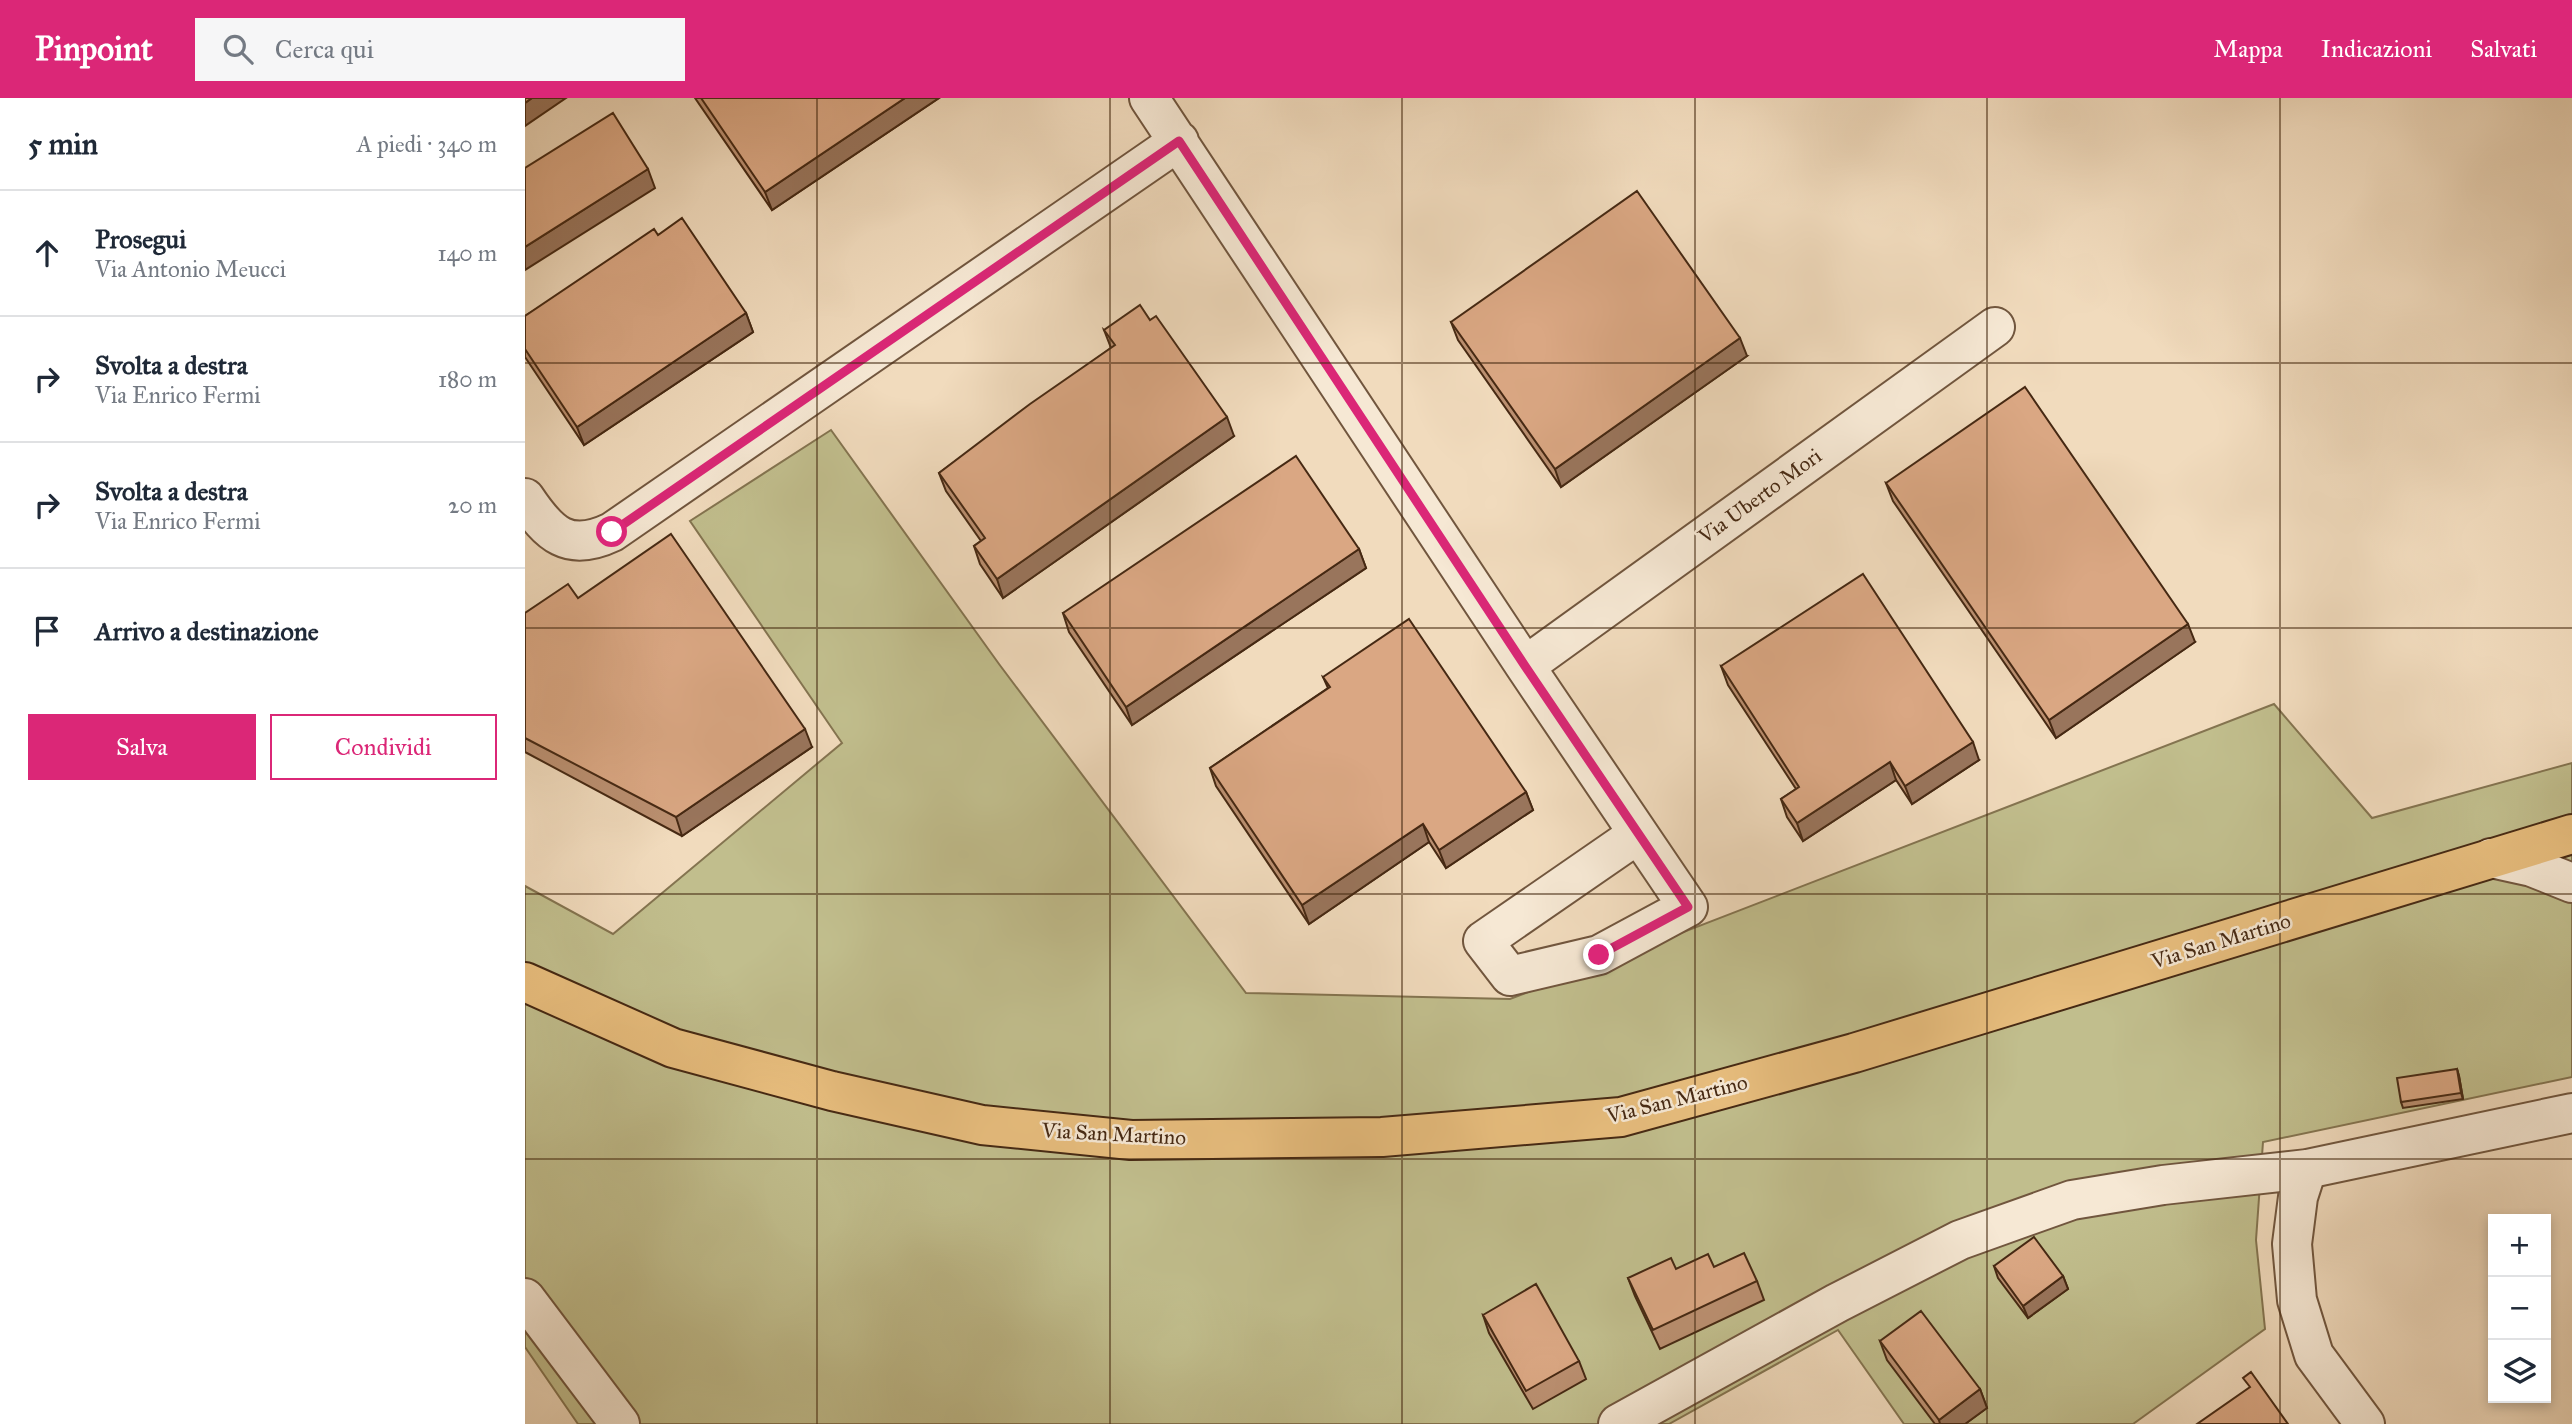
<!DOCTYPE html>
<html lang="it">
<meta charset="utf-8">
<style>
:root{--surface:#fff;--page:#f6f6f7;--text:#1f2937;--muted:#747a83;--line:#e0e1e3;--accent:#db2777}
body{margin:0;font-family:"IM FELL Great Primer",serif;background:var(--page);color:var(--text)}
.controls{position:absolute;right:21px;bottom:21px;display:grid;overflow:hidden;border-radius:0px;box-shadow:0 4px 10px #0003}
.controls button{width:63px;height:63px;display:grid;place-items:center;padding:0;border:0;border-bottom:2px solid var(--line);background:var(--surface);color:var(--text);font:35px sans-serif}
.stop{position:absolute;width:21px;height:21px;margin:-16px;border:5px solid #db2777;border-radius:50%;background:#fff}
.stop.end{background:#db2777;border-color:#fff;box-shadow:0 2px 7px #0008}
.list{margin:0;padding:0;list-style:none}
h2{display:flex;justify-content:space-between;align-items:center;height:91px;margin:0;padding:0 28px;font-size:30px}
h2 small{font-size:23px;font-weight:400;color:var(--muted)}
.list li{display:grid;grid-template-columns:46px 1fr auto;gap:21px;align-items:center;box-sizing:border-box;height:126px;padding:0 28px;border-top:2px solid var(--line)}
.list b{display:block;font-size:26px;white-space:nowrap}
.list p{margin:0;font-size:23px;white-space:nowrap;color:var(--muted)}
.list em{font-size:23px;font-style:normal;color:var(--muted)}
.actions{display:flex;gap:14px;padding:21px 28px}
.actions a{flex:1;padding:16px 0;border:2px solid var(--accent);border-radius:0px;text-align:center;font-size:24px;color:var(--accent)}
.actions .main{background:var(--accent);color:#fff}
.icon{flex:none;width:38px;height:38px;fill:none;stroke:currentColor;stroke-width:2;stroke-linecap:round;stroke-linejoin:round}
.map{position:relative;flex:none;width:2047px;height:1326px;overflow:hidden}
header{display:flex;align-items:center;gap:42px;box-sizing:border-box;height:98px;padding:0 35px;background:var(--accent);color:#fff}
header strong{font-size:33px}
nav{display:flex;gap:38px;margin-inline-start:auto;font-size:24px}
.search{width:490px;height:63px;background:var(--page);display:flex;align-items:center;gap:18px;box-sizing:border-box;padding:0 24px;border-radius:0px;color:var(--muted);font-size:26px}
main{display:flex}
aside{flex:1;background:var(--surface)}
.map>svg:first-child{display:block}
.green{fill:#c1be8d;stroke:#847450;stroke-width:2}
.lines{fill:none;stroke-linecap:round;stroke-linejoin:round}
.minor-casing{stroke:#71563e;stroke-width:42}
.major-casing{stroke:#462913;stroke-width:42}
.minor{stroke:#f6e8d4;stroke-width:38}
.major{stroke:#e8be7e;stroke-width:38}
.wall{fill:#bb9071;stroke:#462913;stroke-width:2}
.shaded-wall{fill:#99755c;stroke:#462913;stroke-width:2}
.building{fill:#daa783;stroke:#462913;stroke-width:2}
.route{stroke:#db2777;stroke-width:9}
.grid{fill:none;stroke:#462913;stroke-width:2;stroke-opacity:0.55}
.labels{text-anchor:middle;stroke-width:5;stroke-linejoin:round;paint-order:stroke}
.street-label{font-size:21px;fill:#462913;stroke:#f6e8d4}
</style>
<header>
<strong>Pinpoint</strong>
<div class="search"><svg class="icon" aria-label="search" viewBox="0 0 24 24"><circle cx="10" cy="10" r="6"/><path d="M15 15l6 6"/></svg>Cerca qui</div>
<nav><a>Mappa</a><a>Indicazioni</a><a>Salvati</a></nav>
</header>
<main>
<aside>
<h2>5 min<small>A piedi · 340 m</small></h2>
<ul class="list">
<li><svg class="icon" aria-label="ahead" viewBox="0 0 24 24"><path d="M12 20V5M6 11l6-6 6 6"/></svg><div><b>Prosegui</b><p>Via Antonio Meucci</p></div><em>140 m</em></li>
<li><svg class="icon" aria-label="right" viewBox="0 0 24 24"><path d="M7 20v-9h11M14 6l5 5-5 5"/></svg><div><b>Svolta a destra</b><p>Via Enrico Fermi</p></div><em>180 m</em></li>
<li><svg class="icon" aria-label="right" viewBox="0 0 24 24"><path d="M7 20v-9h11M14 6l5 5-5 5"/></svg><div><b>Svolta a destra</b><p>Via Enrico Fermi</p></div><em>20 m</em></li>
<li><svg class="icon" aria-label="arrive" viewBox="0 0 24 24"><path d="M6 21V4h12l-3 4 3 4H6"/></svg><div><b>Arrivo a destinazione</b></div></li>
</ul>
<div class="actions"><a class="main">Salva</a><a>Condividi</a></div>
</aside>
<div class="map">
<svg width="2047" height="1326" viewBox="0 0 2047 1326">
<rect width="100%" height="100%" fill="#f1dbbd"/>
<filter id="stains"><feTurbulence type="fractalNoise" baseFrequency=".00286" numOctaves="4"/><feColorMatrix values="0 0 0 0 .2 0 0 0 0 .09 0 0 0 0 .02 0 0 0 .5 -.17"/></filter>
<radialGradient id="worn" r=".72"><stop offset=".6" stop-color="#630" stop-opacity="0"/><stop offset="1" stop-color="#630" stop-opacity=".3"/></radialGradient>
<path class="green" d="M306,332l168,234 247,329 264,6 764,-295 98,114 200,-55v314l-309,65 -7,98 9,89 -132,95h-229l-66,-94 -169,94h-1091l-53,-77v-461l88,48 229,-191 -152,-222z"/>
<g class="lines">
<defs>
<path id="minor" d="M624,0l376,568 163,241 -89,48 -89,21 -27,-35 155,-107
M0,400c24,36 43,55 87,34l567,-391
M1000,568l470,-339
M1966,760l41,9 40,16
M1782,1071l-9,28 -6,47 5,56 17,55 51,69
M0,1200l95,126
M1093,1326l219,-121 123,-63 112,-40 91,-15 144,-16 265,-56"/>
<path id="major" d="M0,884l148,66 159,43 150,34 149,15 251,-3 239,-20 233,-64 718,-219"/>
</defs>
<use href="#minor" class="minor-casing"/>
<use href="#major" class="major-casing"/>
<use href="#minor" class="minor"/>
<use href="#major" class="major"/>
</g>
<path class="wall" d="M170,0h244l-167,112z
M133,137l88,78 7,19 -169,113 -59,-88v-41z
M926,224l296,34 -186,131 -103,-147z
M579,232l130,106 -231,162 -23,-34 -6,-18 7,-5 -35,-50 -7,-18 172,-125z
M1361,385l309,159 -139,96 -163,-237z
M834,451l7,19 -234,157 -63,-93 -6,-19z
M53,500l234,149 -130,89 -157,-84v-139z
M1196,568l258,94 -67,44 -16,-24 -93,61 -16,-24 -6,-18 15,-10 -68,-104z
M798,579l203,115 7,18 -87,58 -17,-26 -120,82 -93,-138 -6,-18 118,-80z
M1932,971l2,7 4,23 -60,9 -2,-6z
M1469,1168l69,10 5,13 -40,29 -30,-40z
M1189,1169l43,14 7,19 -104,49 -25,-53 -7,-18 48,-9z
M958,1217l96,46 7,18 -53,30 -44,-76z
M1355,1243l100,48 7,19 -22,16h-30l-48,-64z"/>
<path class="shaded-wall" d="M7,0h34l-41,28v-23z
M380,0h34l-167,112 -7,-18z
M123,71l7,19 -130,82v-23z
M221,215l7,19 -169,113 -7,-18z
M1215,240l7,18 -186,131 -6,-18z
M702,319l7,19 -231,162 -6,-19z
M834,451l7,19 -234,157 -6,-18z
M1663,526l7,18 -139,96 -7,-18z
M280,631l7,18 -130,89 -6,-19z
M1448,644l6,18 -67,44 -7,-18z
M1365,664l6,18 -93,61 -6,-18z
M1001,694l7,18 -87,58 -7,-18z
M898,726l6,18 -120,82 -7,-19z
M1932,971l2,7 4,23 -2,-6z
M1538,1178l5,13 -40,29 -5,-12z
M1455,1291l7,19 -22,16h-25l-1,-4z"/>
<path class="building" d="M0,0h7l-7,5z
M176,0h204l-140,94z
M88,15l35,56 -123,78v-79z
M1112,93l103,147 -185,131 -104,-147z
M157,120l64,95 -169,114 -52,-78v-33l129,-87 4,6z
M615,207l10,15 6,-4 71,101 -230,162 -23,-33 11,-8 -46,-65 91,-69 85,-59 -11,-15z
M1500,289l163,237 -139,96 -163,-237z
M771,358l63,93 -233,158 -63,-94z
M146,436l134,195 -129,88 -151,-79v-125l43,-29 10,14z
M1338,476l110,168 -68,44 -15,-24 -93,61 -16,-24 18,-12 -78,-121z
M884,521l117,173 -87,58 -16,-26 -121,81 -92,-137 120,-81 -7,-10z
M1932,971l4,24 -60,9 -4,-24z
M1509,1139l29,39 -40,30 -29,-40z
M1219,1155l13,28 -104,49 -25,-52 43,-20 5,11 32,-15 6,13z
M1011,1186l43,77 -53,30 -43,-76z
M1396,1213l59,78 -41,31 -59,-79z
M1726,1274l37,52h-91l53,-37 -7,-9z"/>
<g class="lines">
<path class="route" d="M87,434l567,-391 346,525 163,241 -89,48"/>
</g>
<path class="grid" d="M292,0v1326M585,0v1326M877,0v1326M1170,0v1326M1462,0v1326M1755,0v1326M0,265h2047M0,530h2047M0,796h2047M0,1061h2047"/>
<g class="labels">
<g class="street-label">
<text transform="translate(1235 398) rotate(-36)" y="7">Via Uberto Mori</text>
<text transform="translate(1696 843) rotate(-17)" y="7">Via San Martino</text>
<text transform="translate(1152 1001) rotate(-14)" y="7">Via San Martino</text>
<text transform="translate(589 1036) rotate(3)" y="7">Via San Martino</text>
</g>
</g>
<rect width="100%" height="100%" filter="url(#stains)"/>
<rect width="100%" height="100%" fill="url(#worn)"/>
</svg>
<div class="controls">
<button>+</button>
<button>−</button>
<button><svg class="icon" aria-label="layers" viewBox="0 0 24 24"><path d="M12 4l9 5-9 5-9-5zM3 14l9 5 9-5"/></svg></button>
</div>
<div class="stop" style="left:87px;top:434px"></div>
<div class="stop end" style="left:1074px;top:857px"></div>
</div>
</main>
